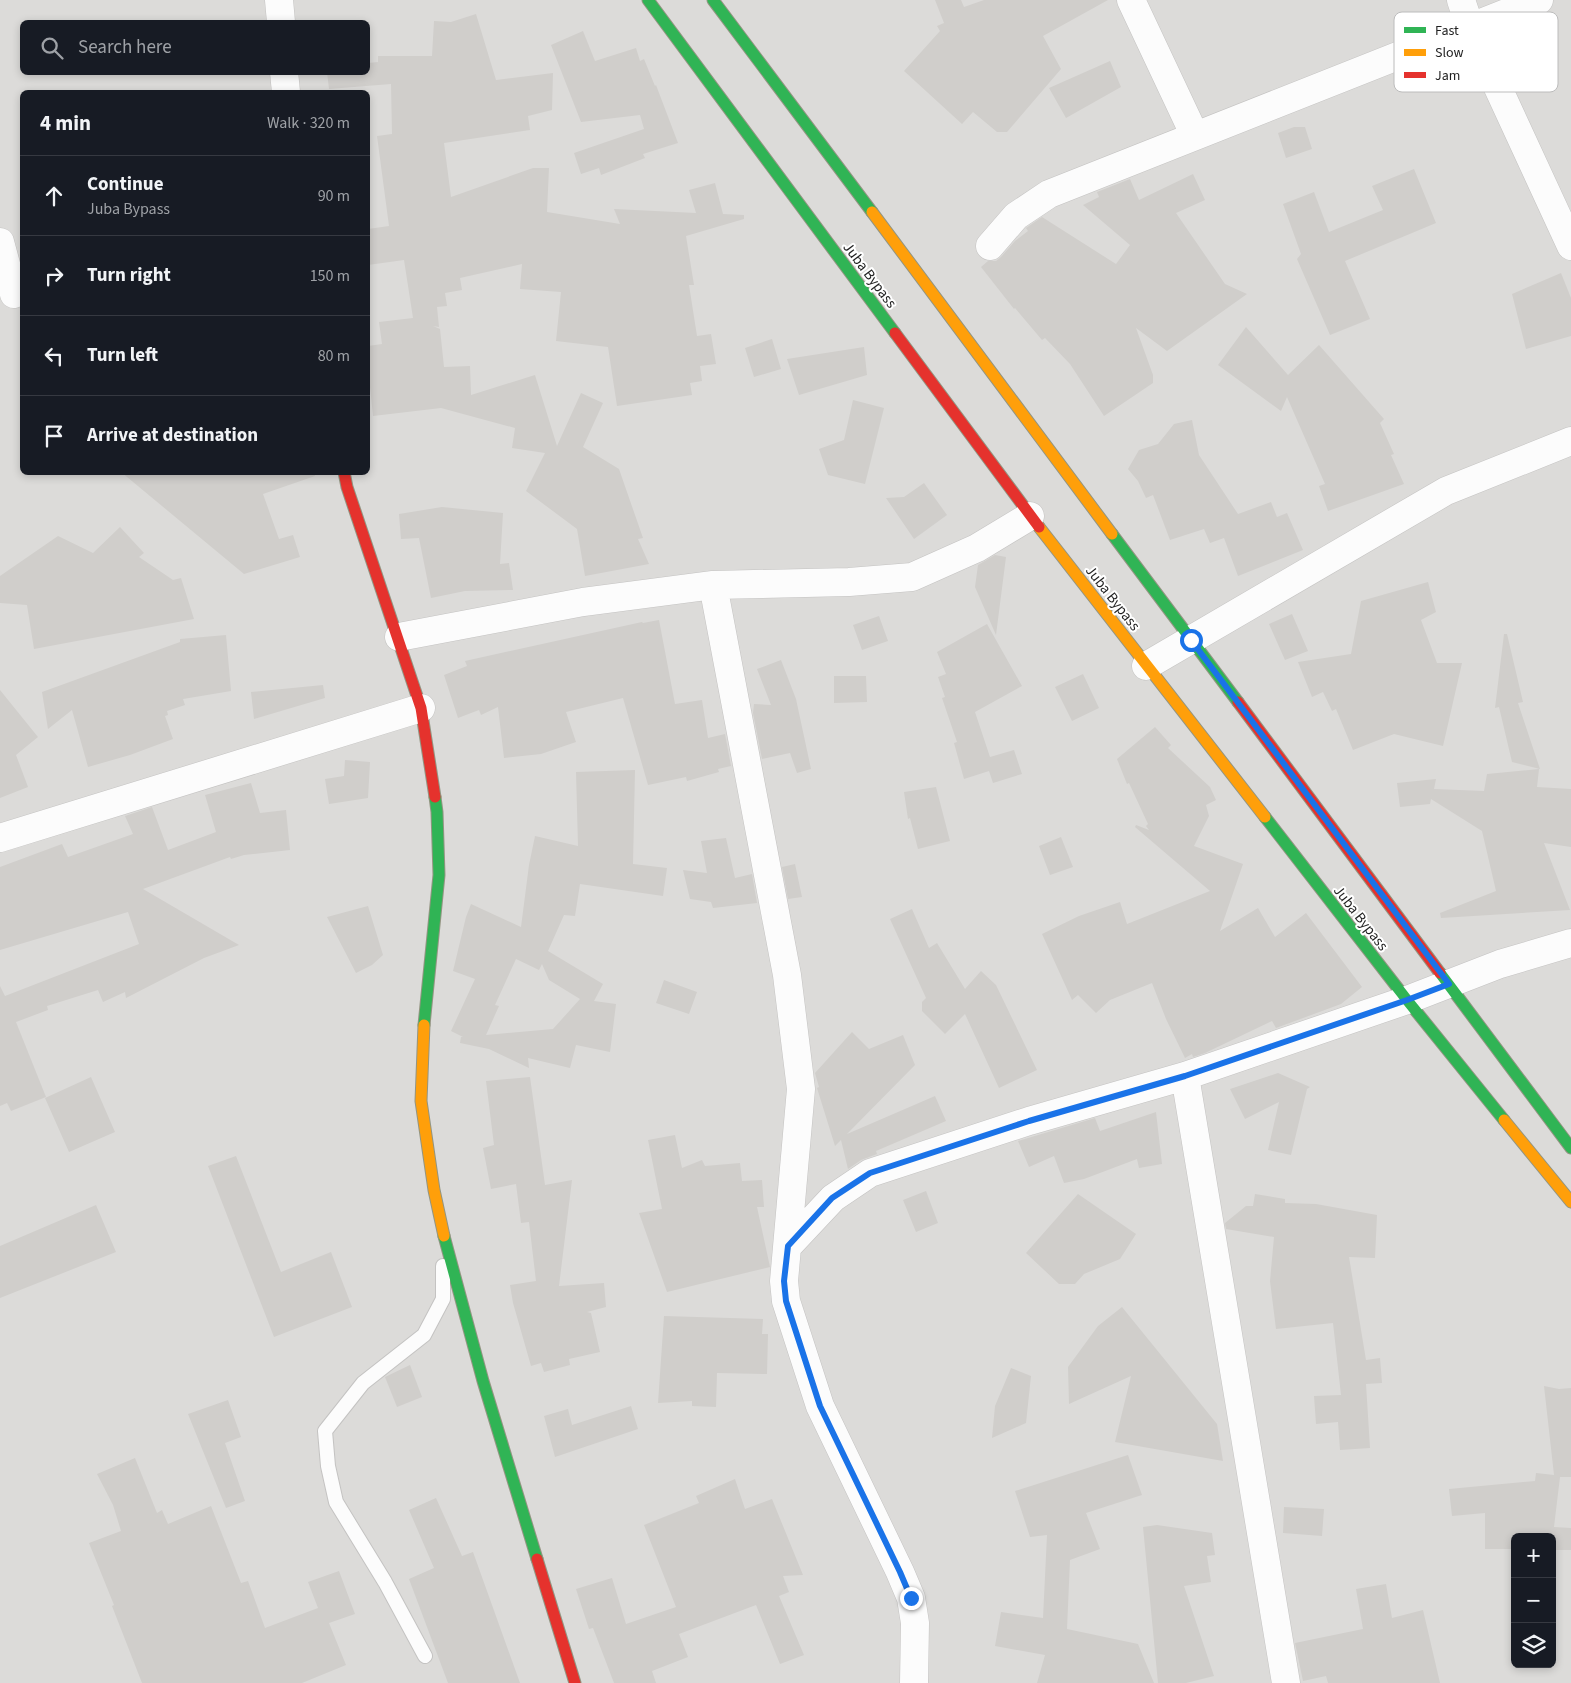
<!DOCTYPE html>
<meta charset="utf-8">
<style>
:root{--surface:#171b24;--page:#242831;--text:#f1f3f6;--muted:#9ea1a6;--line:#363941}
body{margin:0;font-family:"Source Sans 3",sans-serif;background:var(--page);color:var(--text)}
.controls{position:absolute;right:15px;bottom:15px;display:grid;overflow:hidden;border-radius:8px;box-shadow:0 2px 8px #0003}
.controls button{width:45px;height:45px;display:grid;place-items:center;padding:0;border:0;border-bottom:1px solid var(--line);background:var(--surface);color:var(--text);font:25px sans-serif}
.stop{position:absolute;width:15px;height:15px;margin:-11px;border:4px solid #1a73e8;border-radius:50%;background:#fff}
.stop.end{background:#1a73e8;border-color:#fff;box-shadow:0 1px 5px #0008}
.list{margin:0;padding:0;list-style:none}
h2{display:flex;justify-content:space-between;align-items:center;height:65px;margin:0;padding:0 20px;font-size:21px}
h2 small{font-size:16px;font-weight:400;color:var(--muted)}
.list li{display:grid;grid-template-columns:32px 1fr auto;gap:15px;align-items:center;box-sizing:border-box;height:80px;padding:0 20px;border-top:1px solid var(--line)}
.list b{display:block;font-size:19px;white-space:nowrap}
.list p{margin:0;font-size:16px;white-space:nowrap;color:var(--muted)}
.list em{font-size:16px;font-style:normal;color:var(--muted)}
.icon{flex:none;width:28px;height:28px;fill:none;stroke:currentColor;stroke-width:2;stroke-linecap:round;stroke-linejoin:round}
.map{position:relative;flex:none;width:1571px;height:1683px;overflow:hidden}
.search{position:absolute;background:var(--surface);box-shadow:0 2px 8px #0003;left:20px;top:20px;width:350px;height:55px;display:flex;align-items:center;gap:12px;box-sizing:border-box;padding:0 18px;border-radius:8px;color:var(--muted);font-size:19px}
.panel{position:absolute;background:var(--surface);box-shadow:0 2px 8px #0003;left:20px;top:90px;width:350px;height:385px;border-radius:8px}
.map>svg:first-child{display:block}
.residential{fill:#dcdbd9;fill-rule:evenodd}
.building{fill:#d0cecb;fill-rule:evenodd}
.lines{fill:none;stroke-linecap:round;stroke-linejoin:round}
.lane-casing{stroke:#c4c3c2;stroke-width:16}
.street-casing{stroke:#c4c3c2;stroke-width:29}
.fast-casing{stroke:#939582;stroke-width:13}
.slow-casing{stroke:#939582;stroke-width:13}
.jam-casing{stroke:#939582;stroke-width:13}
.lane{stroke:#fcfcfc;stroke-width:14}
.street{stroke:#fcfcfc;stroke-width:28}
.fast{stroke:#30b455;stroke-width:11}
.slow{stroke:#ff9f0a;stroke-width:11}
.jam{stroke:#e5322d;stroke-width:11}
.route{stroke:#1a73e8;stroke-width:6}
.labels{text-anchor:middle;stroke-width:4;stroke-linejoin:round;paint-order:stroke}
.street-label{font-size:15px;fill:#1f1f1f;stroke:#fff}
.key{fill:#fff;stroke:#bcbcbc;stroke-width:1}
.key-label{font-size:14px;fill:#1f1f1f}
</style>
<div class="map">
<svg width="1571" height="1683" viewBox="0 0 1571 1683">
<rect width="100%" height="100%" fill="#edebe8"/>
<path class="residential" d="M0,0h1571v1683h-1571zM22,22h346v50h-346zM22,92h346v380h-346zM1515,1537h37v127h-37z"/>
<path class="building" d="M935,0h26l3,7 20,-7h124l-65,36 18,33 -54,63h-10l-24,-20 -11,12 -58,-53 36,-40 -3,-5 7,-3z
M476,14l20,66 57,-7 -1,37 -24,6 2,14 -86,13 7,54 82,-29h16l-2,44 73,12 -6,-15 82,4 -7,-23 26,-7 8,31 21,1v4l-58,17 8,49h-5l8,51 14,-2 5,30 -16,2 2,15 -12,2 2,12 -75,11 -9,-59 -52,-6 5,-49 -41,-3 2,-25 -62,14 2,12 -17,3 2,13 -10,1 2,20 -6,-1 7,3 4,38 26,-1 1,29 64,-20 22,71 24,-53 22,10 -20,44 36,22 24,69 -5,1 11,25 -64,12 -8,-47 -51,-38 19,-38 -33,-5 3,-20 -74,-20 -68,8 -5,-48v-22l14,-2 -3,-22 34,-4 -9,-58 -36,5v-36l21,-3 -12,-90 15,-2 -1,-50 -62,5 -2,-17h41v-9l10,-1v-6h54l2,-35 17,1z
M583,31l12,30 41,-13 4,13 4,-2 11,27 1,-1 22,58 -35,11 2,4 -44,17 -2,-7 -18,6 -7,-21 70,-24 -4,-14 -59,7 -30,-77z
M1110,61l11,26 -55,31 -17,-30z
M1294,127h11l7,22 -26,9 -8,-25z
M1414,169l22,54 -91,38 25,58 -40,16 -33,-76 4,-5 -18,-50 31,-12 15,40 54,-22 -11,-24z
M1193,174l12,26 -29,13 49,71 22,10 -80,57 -31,-23 17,47v8l-49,33 -34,-52 -25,-26 -3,2 -27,-32 -1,1 -33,-42 7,-6h8l5,-4 14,-16 13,-10 -2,-3 16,-11 74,47 14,-19 -47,-40 16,-8 -2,-5 33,-13 9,21z
M1561,273l10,25v38l-45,13 -14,-55z
M1246,327l42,48 31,-30 65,74 -4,4 14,31 -3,1 13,29 -76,27 -9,-25 6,-2 -38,-87 -6,14 -63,-46z
M772,339l9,30 -27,8 -9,-29z
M864,347l3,28 -68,20 -12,-36z
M853,400l31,8 -19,76 -37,-9 -9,-26 25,-9z
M1192,420l7,35 39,59 33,-12 6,15 10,-4 16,37 -65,26 -14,-38 -14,5 -6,-14 -34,11 -17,-45 -7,3 -8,-17 -10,-12 11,-19 19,-6 16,-20z
M121,472h193l1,4 -52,18 16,45 14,-4 7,22 -56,17z
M924,483l23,32 -33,24 -28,-41 18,-1z
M442,507l61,6 -3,51 9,-1 4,27 -48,1 -34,7 -12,-60 -18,1 -2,-25z
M120,527l24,26 -5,4 34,23 8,-2 13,41 -160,30 -7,-44 -27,-2v-27l58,-40 35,17z
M995,555l11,2 -10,78 -21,-48 3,-22z
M1428,582l8,30 -15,8 16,43h25l-19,83 -49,-12 -41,16 -17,-41 -4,2 -9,-19 -11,5 -14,-35 53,-8 10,-53z
M1292,614l16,37 -23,9 -16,-36z
M879,616l9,25 -26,9 -9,-25z
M659,620l16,84 27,-4 6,38 17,-4 6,32 -13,3 1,3 -32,9 -1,-4 -38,8 -25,-87 -57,14 10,30 -35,12 -37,4 -6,-51 -17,8 -2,-5 -21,8 -14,-43 23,-9 -2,-5 177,-39 1,1z
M987,624l35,62 -47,26 15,45 24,-7 8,24 -29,9 -4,-12 -25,8 -10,-36 3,-1 -15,-44 3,-1 -7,-20 8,-3 -9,-22z
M1504,634h3l16,68 -5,1 22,66 -28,-7 -13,-55 -4,1z
M226,635l5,56 -48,8 2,6 -18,6 1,4 -3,1 8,23 -43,16 -42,12 -16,-57 -24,19 -6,-37 138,-50v-3z
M781,660l15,39 15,70 -14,4 -7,-20 -28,6 -9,-46 1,-9 17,1 -14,-36z
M1083,674l16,34 -27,13 -17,-34z
M834,676h32l1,26 -33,1z
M323,685l2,13 -71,21 -3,-27z
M0,690l38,47 -22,18 12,32 -28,11z
M1155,727l16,18 -3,3 42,39 6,13 -10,5 3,11 -15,30 49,18 -23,67 38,-23 17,29 31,-24 56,74 -21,17 -65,24 -4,-7 -67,32 -12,4 -1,-3 -7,4 -19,-39 -14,-36 -42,17 -14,13 -18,-18 -6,5 -30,-66 37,-18 41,-14 7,22 83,-33 -75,-64 1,-2 13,5 -3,-4 2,-2 -19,-41 -2,1 -10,-25z
M345,760l25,2 -2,36 -39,6 -4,-25 19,-3z
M1539,769l-2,18 34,2v58l-27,-4 26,67 -129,8 -1,-5 56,-22 -14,-60 -51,-32 -1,5 -30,3 -3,-24 39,-4 -2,10 50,2 3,-17z
M635,770l-2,94 34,4 -4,28 -83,-12 -5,32 -11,-1 -16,36 55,33 -9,17 22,3 -6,48 -34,-7 -6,23 -42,-10 1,10 -40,-19 -29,-6 1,-6h2l-12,-6 24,-52 -22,-8 13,-54 5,-13 50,23 8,-62 6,-29 43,10 -2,-74zM516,959l23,11 3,-6 7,16 31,19 -27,30 -67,6 13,-29 -4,-1z
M251,783l9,30 26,-3 4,40 -46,5 -13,4 -1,-2 -87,32 96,56 -35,13 -78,40 -1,-6 -22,10 -5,-12 -51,16 1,4 -32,12 30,75 -35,14 -4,-8 -7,3v-120l5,10 134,-52 -11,-32 -128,38v-83l62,-23 6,13 65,-23 -8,-18 27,-9 16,43 48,-18 -11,-37z
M936,787l14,54 -32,8 -8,-31 -2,1 -4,-27z
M1061,837l12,30 -23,8 -11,-29z
M726,838l9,40 17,-4 5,29 -44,5 -2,-6 -21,-3 -7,-29 24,3 -6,-32z
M795,864l7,33 -14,2 -6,-32z
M368,906l15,49 -11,10 -16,8 -29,-56z
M912,909l17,39 8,-5 28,46 16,-18 15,14 41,85 -38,18 -34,-74 -20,20 -23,-23v-9l4,-4 -36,-79z
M664,980l33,12 -8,22 -33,-11z
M852,1032l17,17 34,-14 12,30 -68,69 88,-38 11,25 -70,30 1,3 -16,6 -13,9 -7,-29 -6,6 -18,-58 2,-1 -4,-14z
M1278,1073l32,14 -3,2 -16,66 -23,-5 11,-48 -34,17 -15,-30z
M91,1077l24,55 -46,20 -24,-54z
M530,1077l15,108 27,-5 -13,106 45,-3 2,24 -19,5 4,1 9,39 -31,7 1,6 -26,7 -3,-9 -10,3 -18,-63 -3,-18 26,-4 -7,-59 -8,1 -5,-39 -25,5 -8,-41 11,-3 -8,-64z
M1156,1112l6,52 -23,4 -2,-9 -53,20 -20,4 -10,-27 -25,11 -11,-26 77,-23 5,13z
M675,1135l7,33 20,-8 3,6 35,-3 2,18 20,-1 2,27h-7l13,60 -103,25 -28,-79 23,-4 -14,-69z
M236,1156l45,116 50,-20 21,55 -78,30 -66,-171z
M926,1191l12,32 -22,9 -13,-32z
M1078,1194l58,40 -16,25 -36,15 -9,10h-16l-33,-31z
M1255,1194l30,5v4l31,1 61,11 -2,43 -26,-1 17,103 14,-2 2,25 -16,1 4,64 -30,2 -2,-28 -22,2 -2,-28 27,-1 -8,-72 -57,6 -6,-48 4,-44 -48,-8 -1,-6 21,-17h7z
M96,1205l20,47 -116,46v-52z
M1122,1307l95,117 6,37 -108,-19 16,-66 -62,28 -1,-37 30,-41z
M664,1316l99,3 -1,15h6l-1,40 -50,-1 -1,34 -24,-1v-5l-34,2z
M410,1365l12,32 -25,10 -12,-30z
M1011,1368l20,8 -5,47 -34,15 3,-32z
M1544,1386l15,3 12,-1v89h-11l-6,50 17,1v22h-19v-13h-37v12h-30v-36l-33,3 -3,-27 86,-8 1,-8 18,2z
M228,1400l13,37 -16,6 20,58 -19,7 -38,-94z
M631,1406l7,23 -83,28 -11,-41 24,-7 4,16z
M1128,1455l14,40 -56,18 14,36 -30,11 -3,69 71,15 16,39h-117l8,-28 -50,-9 6,-34 42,6 4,-83 -17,2 -15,-46z
M135,1458l22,55 5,-3 6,14 43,-18 30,77 7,-2 17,47 53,-20 -10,-26 31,-11 16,43 -26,9 17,42 -44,18h-160l-30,-77 2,-1 -25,-62 32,-12 -8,-26 -16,-31z
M735,1479l10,30 27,-10 31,76 -20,1 6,16 -10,4 25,59 -24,9 -24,-59 -77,29 9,23 -36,14 4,12h-42l-21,-55 -4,1 -13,-40 36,-11 14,46 50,-17 -32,-82 55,-22 -3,-7z
M436,1498l26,58 11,-4 47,131h-72l-39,-104 25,-11 -25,-58z
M1284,1507l40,2 -2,27 -39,-3z
M1157,1525l55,8 3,22 -8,1 4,26 -27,4 30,90 -28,7h-28l-15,-156z
M1386,1584l6,34 31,-8 17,73h-112l-2,-7 -23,5 -8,-38 68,-14 -7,-40z"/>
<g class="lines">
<defs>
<path id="lane" d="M425,1656l-40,-74 -49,-80 -8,-36 -3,-35 38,-48 61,-48 19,-36v-33"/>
<path id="street" d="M279,0l2,22
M1131,0l64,136
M1461,0l9,27 101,219
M284,72l2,20
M0,242l14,52
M990,246l26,-30 33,-22 490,-194
M713,585l74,390 14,114 -17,192 2,20 34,105 80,166 11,26 4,25 -1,60
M399,637l184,-35 130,-17 136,-3 63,-5 65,-29 53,-32
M1146,666l300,-175 125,-50
M0,838l421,-130
M1185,1076l101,607
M788,1246l45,-48 37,-25 159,-52 156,-45 222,-76 93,-36 71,-21"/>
<path id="fast" d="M648,0l247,333
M713,0l159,212
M1112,534l126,168
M1265,817l142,183 97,120
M1440,973l131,175
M424,1025l15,-150 -2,-63 -2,-15
M444,1236l39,145 54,178"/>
<path id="slow" d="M872,212l240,322
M1039,527l226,290
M424,1025l-3,76 13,89 10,46
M1504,1120l67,82"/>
<path id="jam" d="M895,333l144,194
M344,472l3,15 74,221 14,89
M1238,702l202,271
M537,1559l38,124"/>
</defs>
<use href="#lane" class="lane-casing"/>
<use href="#street" class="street-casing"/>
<use href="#fast" class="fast-casing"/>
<use href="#slow" class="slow-casing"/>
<use href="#jam" class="jam-casing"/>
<use href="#lane" class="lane"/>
<use href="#street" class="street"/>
<use href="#fast" class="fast"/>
<use href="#slow" class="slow"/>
<use href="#jam" class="jam"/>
</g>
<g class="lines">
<path class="route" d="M911,1598l-11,-26 -80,-166 -34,-105 -2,-20 4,-35 44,-48 38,-25 159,-52 156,-45 222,-76 42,-16 -258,-344"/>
</g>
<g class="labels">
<g class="street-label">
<text transform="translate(870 275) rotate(53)" y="5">Juba Bypass</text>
<text transform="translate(1113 598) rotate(52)" y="5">Juba Bypass</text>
<text transform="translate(1361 918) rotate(52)" y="5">Juba Bypass</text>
</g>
</g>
<rect x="1394" y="12" width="164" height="80" rx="8" class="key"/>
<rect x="1404" y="27" width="22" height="6" fill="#30b455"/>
<rect x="1404" y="49" width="22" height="7" fill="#ff9f0a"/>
<rect x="1404" y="72" width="22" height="6" fill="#e5322d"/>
<g class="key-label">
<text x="1435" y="35">Fast</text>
<text x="1435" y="57">Slow</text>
<text x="1435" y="80">Jam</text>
</g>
</svg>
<div class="controls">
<button>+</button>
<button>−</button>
<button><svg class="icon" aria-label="layers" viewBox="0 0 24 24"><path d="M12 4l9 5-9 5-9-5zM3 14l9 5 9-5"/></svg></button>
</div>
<div class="stop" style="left:1191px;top:640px"></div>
<div class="stop end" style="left:911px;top:1598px"></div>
<div class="search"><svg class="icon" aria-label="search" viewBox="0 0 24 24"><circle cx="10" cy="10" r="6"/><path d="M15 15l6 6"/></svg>Search here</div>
<section class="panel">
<h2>4 min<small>Walk · 320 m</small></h2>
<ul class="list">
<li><svg class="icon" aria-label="ahead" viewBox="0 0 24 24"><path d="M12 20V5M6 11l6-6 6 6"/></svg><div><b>Continue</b><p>Juba Bypass</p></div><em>90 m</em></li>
<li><svg class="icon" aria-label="right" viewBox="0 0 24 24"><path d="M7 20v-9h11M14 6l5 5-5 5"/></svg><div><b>Turn right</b></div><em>150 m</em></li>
<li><svg class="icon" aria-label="left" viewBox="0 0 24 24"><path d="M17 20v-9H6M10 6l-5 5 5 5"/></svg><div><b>Turn left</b></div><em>80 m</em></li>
<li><svg class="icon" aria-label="arrive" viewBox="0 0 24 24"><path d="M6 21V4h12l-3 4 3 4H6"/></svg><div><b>Arrive at destination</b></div></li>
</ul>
</section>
</div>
